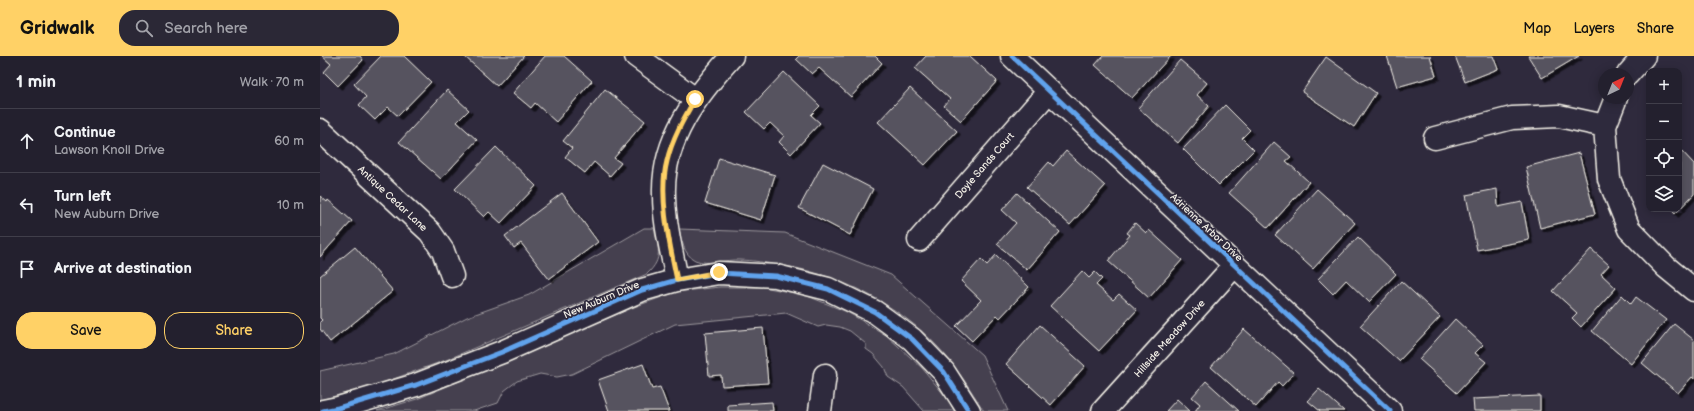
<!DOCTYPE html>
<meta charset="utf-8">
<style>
:root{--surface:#23202e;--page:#2b2836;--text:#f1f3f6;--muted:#a3a3aa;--line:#403e4a;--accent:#ffd166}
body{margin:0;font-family:"Balsamiq Sans",sans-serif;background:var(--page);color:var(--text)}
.controls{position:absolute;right:12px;top:12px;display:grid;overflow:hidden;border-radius:8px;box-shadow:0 2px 10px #0003}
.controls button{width:36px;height:36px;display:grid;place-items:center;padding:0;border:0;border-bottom:1px solid var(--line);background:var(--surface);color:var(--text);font:20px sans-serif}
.compass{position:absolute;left:1278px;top:12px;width:36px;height:36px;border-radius:50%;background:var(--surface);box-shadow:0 2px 10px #0003;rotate:43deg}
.stop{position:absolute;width:12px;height:12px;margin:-9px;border:3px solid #ffd166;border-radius:50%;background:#fff}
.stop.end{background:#ffd166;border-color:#fff;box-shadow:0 1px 4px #0008}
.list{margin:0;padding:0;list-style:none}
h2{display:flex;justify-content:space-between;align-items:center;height:52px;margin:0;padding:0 16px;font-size:17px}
h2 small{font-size:13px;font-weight:400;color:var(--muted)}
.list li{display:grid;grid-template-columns:26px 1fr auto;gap:12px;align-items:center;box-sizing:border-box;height:64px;padding:0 16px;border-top:1px solid var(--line)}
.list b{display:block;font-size:15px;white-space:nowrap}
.list p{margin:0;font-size:13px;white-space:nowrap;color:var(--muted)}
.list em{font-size:13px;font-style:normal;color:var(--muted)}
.actions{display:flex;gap:8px;padding:12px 16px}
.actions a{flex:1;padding:9px 0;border:1px solid var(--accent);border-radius:16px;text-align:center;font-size:14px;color:var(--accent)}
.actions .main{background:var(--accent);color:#111}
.icon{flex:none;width:22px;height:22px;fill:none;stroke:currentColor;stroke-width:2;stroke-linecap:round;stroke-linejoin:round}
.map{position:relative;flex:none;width:1374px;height:355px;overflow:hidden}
header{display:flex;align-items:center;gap:24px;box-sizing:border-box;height:56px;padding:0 20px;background:var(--accent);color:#111}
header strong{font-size:19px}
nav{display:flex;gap:22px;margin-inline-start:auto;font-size:14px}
.search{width:280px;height:36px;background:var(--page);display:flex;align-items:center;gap:10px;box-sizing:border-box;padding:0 14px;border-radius:16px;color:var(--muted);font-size:15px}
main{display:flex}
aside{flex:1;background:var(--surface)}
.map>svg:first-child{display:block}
.green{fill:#454050;stroke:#9c989c}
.building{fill:#56525f;stroke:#f4f1e8;filter:url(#shadow)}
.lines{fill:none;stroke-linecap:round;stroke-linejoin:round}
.minor-casing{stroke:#f4f1e8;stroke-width:25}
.minor{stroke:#2f2a3d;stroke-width:22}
.cycleway-casing{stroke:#2f2a3d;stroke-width:8}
.cycleway{stroke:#60a3ed;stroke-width:5}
.route{stroke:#ffd166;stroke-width:5}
.labels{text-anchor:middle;stroke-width:3.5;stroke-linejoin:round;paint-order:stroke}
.street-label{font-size:10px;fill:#f4f1e8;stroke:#2f2a3d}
</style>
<header>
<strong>Gridwalk</strong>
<div class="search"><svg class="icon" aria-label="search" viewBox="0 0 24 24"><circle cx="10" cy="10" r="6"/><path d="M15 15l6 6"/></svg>Search here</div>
<nav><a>Map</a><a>Layers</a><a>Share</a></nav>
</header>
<main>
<aside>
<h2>1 min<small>Walk · 70 m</small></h2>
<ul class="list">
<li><svg class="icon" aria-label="ahead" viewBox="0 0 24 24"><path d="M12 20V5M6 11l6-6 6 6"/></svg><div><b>Continue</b><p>Lawson Knoll Drive</p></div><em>60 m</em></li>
<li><svg class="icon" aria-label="left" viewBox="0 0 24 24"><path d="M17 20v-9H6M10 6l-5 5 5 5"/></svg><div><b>Turn left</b><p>New Auburn Drive</p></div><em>10 m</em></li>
<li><svg class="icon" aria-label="arrive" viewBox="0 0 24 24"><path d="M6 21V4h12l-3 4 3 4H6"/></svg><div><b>Arrive at destination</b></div></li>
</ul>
<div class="actions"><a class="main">Save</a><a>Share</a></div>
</aside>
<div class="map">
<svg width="1374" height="355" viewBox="0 0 1374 355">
<defs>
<filter id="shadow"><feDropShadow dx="3.5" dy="3.5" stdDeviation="0" flood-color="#0009"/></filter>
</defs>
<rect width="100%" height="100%" fill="#2f2a3d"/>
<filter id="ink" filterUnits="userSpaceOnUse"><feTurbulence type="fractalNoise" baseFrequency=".025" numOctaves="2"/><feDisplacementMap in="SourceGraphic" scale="8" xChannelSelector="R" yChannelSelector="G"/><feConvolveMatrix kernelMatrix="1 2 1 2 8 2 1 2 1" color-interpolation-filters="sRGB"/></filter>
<g filter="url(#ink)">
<path class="green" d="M324,172h10c4,20 10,30 -7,46l-201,86 -72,26 -54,14v-29l74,-17 73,-37 62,-22z
M359,173l106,4 106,42 91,80 26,56h-24c-14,-22 -28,-45 -46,-64 -40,-43 -101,-74 -159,-82 -13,-2 -26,-5 -39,-5 -15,-1 -31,6 -45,0 -12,-6 -13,-20 -16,-31z
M400,231h43l42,8 42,17 39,23 36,33 28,34 4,9h-30l-21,-24 -15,-10 -4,-10 -11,-13 -7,-5v-5l-16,-13 -10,-4 -14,-2 -8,2 -32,-14 -111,11 -103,50 -15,3 -17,-3 -23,7 -13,10 -6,12 -24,8h-97l40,-12 217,-92 42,-15z"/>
<path class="building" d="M2,0h38l3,4 -25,26 -14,-14 7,-8z
M61,0h23l27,26 -33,34 -10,-9 -13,13 -16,-15 7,-8 -12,-13z
M144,0h60l-27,30z
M225,0h19l28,25 -36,41 -21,-19 -4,5 -18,-15z
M479,0h76l7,7 -31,34 -32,-29 -7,6 -16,-15z
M606,0h44l27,25 -36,40 -17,-15 6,-7 -35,-31z
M783,0h68l-39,42 -37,-33z
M1067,0h43l6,20 -39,11z
M1135,0h38l5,13 -33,13z
M1208,0h51l-37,22z
M1006,1l50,36 -22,34 -52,-35z
M860,4l27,23 -10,12 12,11 -31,37 -40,-35z
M464,16l36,34 -9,9 9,8 -29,31 -12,-12 5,-6 -14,-13 -6,6 -18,-17z
M590,32l47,43 -32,34 -47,-43z
M285,33l40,32 -31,37 7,5 -11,13 -16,-14 -9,11 -20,-16 7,-9 -9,-7z
M127,34l22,20 -12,12 20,18 -36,39 -42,-37z
M905,49l25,25 -8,8 12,12 -35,35 -36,-36z
M954,86l17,15 -5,4 23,21 -41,46 -39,-35z
M176,91l40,39 -35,37 -12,-11 -5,5 -29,-28z
M1360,93l14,15v30l-19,20 -5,-5h9z
M746,95l39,35 -35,39 -43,-38 22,-25 4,4z
M1259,97l16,61 -55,14 -14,-61z
M399,102l56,17 -14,45 -56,-17z
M503,107l50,26 -23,46 -51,-27z
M997,133l38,34 -42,46 -38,-34z
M1177,133l1,18 24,-5 7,38 -52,10 -11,-55z
M242,137l36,49 -49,37 -28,-36 -7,5 -9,-12z
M697,137l43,39 -33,38 -30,-26 19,-21 -14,-13z
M0,140l7,6 1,-2 24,21 -32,36z
M815,167l11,10 3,-3 33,30 -33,38 -41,-37 22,-26 -3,-2z
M1038,181l38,37 -27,28 -23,-22 -13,14 -15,-15z
M35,191l38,44 -63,51 -10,-13v-7l2,-2 -2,-2v-42z
M1271,193l18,16 -8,9 15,14 -35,39 -9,-9 5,-5 -24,-22z
M676,199l33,32 -29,31 -3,-3 -25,26 -16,-15 25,-26 -20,-19 20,-22 6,6z
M762,215l7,7 6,-6 7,7 -6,6 17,15 6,-6 18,16 -38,41 -49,-45z
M1081,225l39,36 -41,44 -39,-35z
M1302,239l9,9 5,-7 30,23 -35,44 -39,-33z
M1135,263l28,26 -8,8 11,9 -29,31 -38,-34z
M1354,268l20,16v39l-2,-2 -14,16 -36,-30z
M720,269l45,41 -34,39 -45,-41z
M443,272l5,55 -46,3 -1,-11 -12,1 -4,-43z
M924,273l50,44 -12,13 -4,-4 -22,25 -45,-40z
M323,308l9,25 8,-2 9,24h-60l-11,-31z
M886,325l33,30h-44l5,-7 -8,-7z
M999,333l25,22h-24l-12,-10z
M1220,340v15h-66l-1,-12z
M857,343l13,12h-24z
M452,346l1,9h-45v-6z"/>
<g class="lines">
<defs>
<path id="minor" d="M316,0l59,43
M692,0l378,355
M1308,18l16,-18
M1296,42l-11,28 4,53 20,50 37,38 28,23
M0,74l110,102 13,19 9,25
M1115,82l77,-20 47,-2 46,10
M599,184l130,-149
M357,224c-5,-28 -13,-56 -13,-85 -2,-56 33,-100 68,-139
M3,355l15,-3 78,-23 86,-33 140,-62 35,-10 42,-7 57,3 52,13 47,23 37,27 32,33 25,39
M500,355l5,-36
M783,355l131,-145"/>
</defs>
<use href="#minor" class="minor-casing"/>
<use href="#minor" class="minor"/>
<defs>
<path id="cycleway" d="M692,0l378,355
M3,355l15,-3 78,-23 86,-33 140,-62 35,-10 42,-7 57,3 52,13 47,23 37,27 32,33 25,39"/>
</defs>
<use href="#cycleway" class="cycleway-casing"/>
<use href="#cycleway" class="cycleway"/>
</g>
</g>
<g class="lines" filter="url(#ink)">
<path class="route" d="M375,43c-11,19 -23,40 -28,62 -9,34 3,85 10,119l42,-8"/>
</g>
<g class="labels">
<g class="street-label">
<text transform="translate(664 109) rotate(-49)" y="4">Doyle Sands Court</text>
<text transform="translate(73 142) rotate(43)" y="4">Antique Cedar Lane</text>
<text transform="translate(887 171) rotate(43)" y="4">Adrienne Arbor Drive</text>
<text transform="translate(281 243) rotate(-23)" y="4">New Auburn Drive</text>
<text transform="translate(849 282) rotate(-48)" y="4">Hillside Meadow Drive</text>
</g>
</g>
</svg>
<div class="controls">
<button>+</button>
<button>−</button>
<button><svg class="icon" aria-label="locate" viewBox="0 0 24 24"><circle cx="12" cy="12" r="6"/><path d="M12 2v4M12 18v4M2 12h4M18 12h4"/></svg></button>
<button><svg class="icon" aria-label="layers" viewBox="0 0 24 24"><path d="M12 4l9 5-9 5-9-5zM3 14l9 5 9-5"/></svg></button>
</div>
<svg class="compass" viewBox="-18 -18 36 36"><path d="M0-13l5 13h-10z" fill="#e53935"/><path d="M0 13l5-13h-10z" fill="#a3a3aa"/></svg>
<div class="stop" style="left:375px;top:43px"></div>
<div class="stop end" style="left:399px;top:216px"></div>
</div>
</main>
